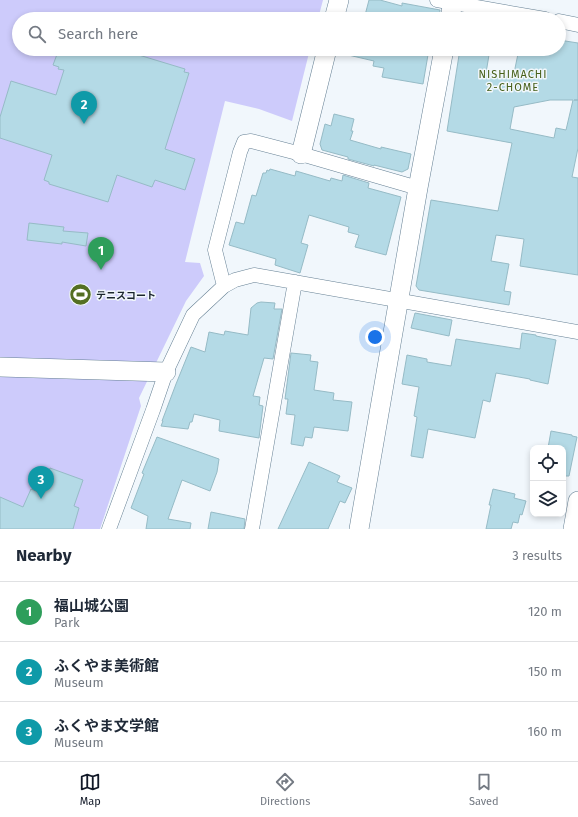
<!DOCTYPE html>
<meta charset="utf-8">
<style>
:root{--surface:#fff;--page:#f6f6f7;--text:#1f2937;--muted:#747a83;--line:#e0e1e3;--accent:#111827}
body{margin:0;font-family:"Fira Sans","Noto Sans JP",sans-serif;background:var(--page);color:var(--text)}
.controls{position:absolute;right:12px;bottom:12px;display:grid;overflow:hidden;border-radius:8px;box-shadow:0 2px 6px #0003}
.controls button{width:36px;height:36px;display:grid;place-items:center;padding:0;border:0;border-bottom:1px solid var(--line);background:var(--surface);color:var(--text);font:20px sans-serif}
.you{position:absolute;left:375px;top:337px;width:14px;height:14px;margin:-10px;border:3px solid #fff;border-radius:50%;background:#1a73e8;box-shadow:0 0 0 6px #1a73e833}
.badge{display:grid;place-items:center;width:26px;height:26px;border-radius:50%;background:var(--accent);color:#fff;font-size:13px;font-weight:700}
.pin{position:absolute;translate:-50% -33px;filter:drop-shadow(0 1px 2px #0008)}
.pin::after{content:'';position:absolute;top:21px;width:14px;height:12px;background:inherit;clip-path:polygon(0 0,100% 0,50% 100%)}
.list{margin:0;padding:0;list-style:none}
h2{display:flex;justify-content:space-between;align-items:center;height:52px;margin:0;padding:0 16px;font-size:17px}
h2 small{font-size:13px;font-weight:400;color:var(--muted)}
.list li{display:grid;grid-template-columns:26px 1fr auto;gap:12px;align-items:center;box-sizing:border-box;height:60px;padding:0 16px;border-top:1px solid var(--line)}
.list b{display:block;font-size:15px;white-space:nowrap}
.list p{margin:0;font-size:13px;white-space:nowrap;color:var(--muted)}
.list em{font-size:13px;font-style:normal;color:var(--muted)}
.icon{flex:none;width:22px;height:22px;fill:none;stroke:currentColor;stroke-width:2;stroke-linecap:round;stroke-linejoin:round}
.map{position:relative;flex:none;width:578px;height:529px;overflow:hidden}
.search{position:absolute;background:var(--surface);box-shadow:0 2px 6px #0003;left:12px;right:12px;top:12px;height:44px;display:flex;align-items:center;gap:10px;box-sizing:border-box;padding:0 14px;border-radius:22px;color:var(--muted);font-size:15px}
.sheet{height:232px;background:var(--surface)}
nav{display:flex;justify-content:space-around;align-items:center;box-sizing:border-box;height:56px;border-top:1px solid var(--line);background:var(--surface);font-size:11px;color:var(--muted)}
nav a{display:grid;justify-items:center;gap:2px}
nav .on{color:var(--accent)}
.map>svg:first-child{display:block}
.green{fill:#cdcbfb}
.building{fill:#b4dae6;stroke:#96bbc6;fill-rule:evenodd}
.lines{fill:none;stroke-linecap:round;stroke-linejoin:round}
.street-casing{stroke:#668094;stroke-width:15}
.secondary-casing{stroke:#668094;stroke-width:20}
.street{stroke:#fff;stroke-width:14}
.secondary{stroke:#fff;stroke-width:19}
.labels{text-anchor:middle;stroke-width:3;stroke-linejoin:round;paint-order:stroke}
.poi-label{font-size:10px;font-weight:bold;fill:#1b262e;stroke:#f1f7fc;text-anchor:start}
.neighbourhood-label{font-size:11px;letter-spacing:1px;fill:#47601a;stroke:#f1f7fc}
</style>
<div class="map">
<svg width="578" height="529" viewBox="0 0 578 529">
<rect width="100%" height="100%" fill="#f1f7fc"/>
<path class="green" d="M0,0h323l-5,19h-299v30h291l-18,72 -33,-12 -34,-8 -40,161 15,1 4,13 -18,25 -47,97 2,8 -41,123h-100z"/>
<path class="building" d="M369,0h11l22,6v-3l38,7 -1,9h-75z
M559,40l19,3v57h-4h4v48l-6,29 6,1v97l-58,-9 4,-27 -28,-4 -5,26 18,3 -5,27 7,1 -2,13 -90,-15 -3,-4 15,-86 67,11 14,-68 -65,-12 13,-82h30l-4,24 27,5 6,-29h40zM550,100h23l-7,30 -10,-2 -2,10 -44,-9 4,-22z
M59,49h60l66,20 -1,3 5,1 -24,76 30,10 -10,31 -30,-10 -3,7 -35,-12 -9,27 -59,-18v-2l-5,-2 8,-25 -52,-17v-21l11,-36 45,14 8,-25 -6,-1 1,-2 -6,-2z
M345,49h84l-6,35 -41,-7 2,-9 -11,-2 1,-5 -30,-7z
M334,114l20,5 -3,12h2l-3,9 31,9v-2l30,7 -3,15 -6,3 -28,-7v1l-26,-7v-2l-26,-7 -2,-6 5,-20 6,2z
M270,169l25,7 1,-5 34,10 1,-3 11,3 1,-6 26,8 -1,5 33,9 -15,58 -31,-8 4,-12 -11,-3 1,-5 -40,-12 -8,28 7,2 -8,28 -25,-8 1,-6 -47,-14 7,-23 8,2 8,-29 4,1 7,-23h3l1,-3 2,1z
M29,223l35,4 -1,4 25,2 -2,13 -24,-4v2l-35,-4z
M261,302l14,1 -1,6h8l-9,50 -9,-1 -11,38 7,1 -1,8 4,1 -4,32 -40,-7 1,-11 -26,-6 -2,8h-2l-2,7 -27,-3 2,-5h-1l14,-37 15,-37 14,5 4,-20 15,3 1,-4 23,4 3,-27 6,-5z
M415,313l37,7 -3,16 -38,-8z
M522,333l14,2v1l20,4 -8,44 -18,-4v-1l-34,-6 -6,29 -7,-2 -8,38 -47,-9 -5,29 -12,-2 6,-39 -3,-1 5,-29 -17,-3 5,-29 20,4v3l24,4 5,-27 64,10z
M291,353l20,2 -1,6 8,1 -4,28 20,3 -1,7 19,2 -4,29 -34,-4 -2,11 -7,-1 -2,9 -12,-2 4,-29 -9,-1 2,-15h-3z
M551,431l21,4v1l5,1 -8,39h-6v-28h-15z
M157,437l62,22 -2,13 -7,19 -28,-11 -14,39 23,4 -1,6h-44l2,-13 -17,-8 13,-34 -2,-1z
M309,462l31,14 -3,6 15,6 -7,15 -5,-2 -12,28h-50z
M50,468l33,12 -9,26 5,2 -6,21h-73v-32l23,10 8,-18 10,4z
M493,489l22,5 -1,4 12,3 -4,14 -2,-1 -2,9 -5,-1 -2,7h-25l5,-24h-2z
M211,512l34,7 -1,10h-36z"/>
<g class="lines">
<defs>
<path id="street" d="M437,0l108,19
M559,21l19,4
M224,286l-9,-36 25,-98 4,-10 7,-1 50,13 117,34
M109,529l44,-119 13,-38 27,-57 31,-29 11,-6 19,-5 324,57
M252,529l43,-247"/>
<path id="secondary" d="M334,19l5,-19
M450,19l3,-19
M301,154l26,-105
M0,367l166,5
M359,529l59,-341 26,-139
M573,529l5,-28"/>
</defs>
<use href="#street" class="street-casing"/>
<use href="#secondary" class="secondary-casing"/>
<use href="#street" class="street"/>
<use href="#secondary" class="secondary"/>
</g>
<defs>
<symbol id="stadium-disc" viewBox="-11 -11 22 22"><circle r="9.5" fill="#546f22" stroke="#f1f7fc"/><path d="M0-5a6.5 5 0 1 0 0 10a6.5 5 0 1 0 0-10ZM-3.5-1.8h7v3.6h-7Z" fill="#fff"/></symbol>
</defs>
<g fill-rule="evenodd">
<use href="#stadium-disc" x="68" y="282" width="25" height="25"/>
</g>
<g class="labels">
<g class="poi-label">
<text x="96" y="299">テニスコート</text>
</g>
<g class="neighbourhood-label">
<text x="513" y="78">NISHIMACHI<tspan x="513" dy="13">2-CHOME</tspan></text>
</g>
</g>
</svg>
<div class="controls">
<button><svg class="icon" aria-label="locate" viewBox="0 0 24 24"><circle cx="12" cy="12" r="6"/><path d="M12 2v4M12 18v4M2 12h4M18 12h4"/></svg></button>
<button><svg class="icon" aria-label="layers" viewBox="0 0 24 24"><path d="M12 4l9 5-9 5-9-5zM3 14l9 5 9-5"/></svg></button>
</div>
<div class="you"></div>
<div class="pin badge" style="left:101px;top:270px;background:#2e9e5b">1</div>
<div class="pin badge" style="left:84px;top:124px;background:#0f9aa8">2</div>
<div class="pin badge" style="left:41px;top:499px;background:#0f9aa8">3</div>
<div class="search"><svg class="icon" aria-label="search" viewBox="0 0 24 24"><circle cx="10" cy="10" r="6"/><path d="M15 15l6 6"/></svg>Search here</div>
</div>
<section class="sheet">
<h2>Nearby<small>3 results</small></h2>
<ul class="list">
<li><span class="badge" style="background:#2e9e5b">1</span><div><b>福山城公園</b><p>Park</p></div><em>120 m</em></li>
<li><span class="badge" style="background:#0f9aa8">2</span><div><b>ふくやま美術館</b><p>Museum</p></div><em>150 m</em></li>
<li><span class="badge" style="background:#0f9aa8">3</span><div><b>ふくやま文学館</b><p>Museum</p></div><em>160 m</em></li>
</ul>
</section>
<nav>
<a class="on"><svg class="icon" aria-label="map" viewBox="0 0 24 24"><path d="M3 6l6-2 6 2 6-2v14l-6 2-6-2-6 2zM9 4v14M15 6v14"/></svg>Map</a>
<a><svg class="icon" aria-label="directions" viewBox="0 0 24 24"><path d="M12 3l9 9-9 9-9-9zM9 14v-3h6M13 9l2 2-2 2"/></svg>Directions</a>
<a><svg class="icon" aria-label="saved" viewBox="0 0 24 24"><path d="M7 4h10v16l-5-4-5 4z"/></svg>Saved</a>
</nav>
